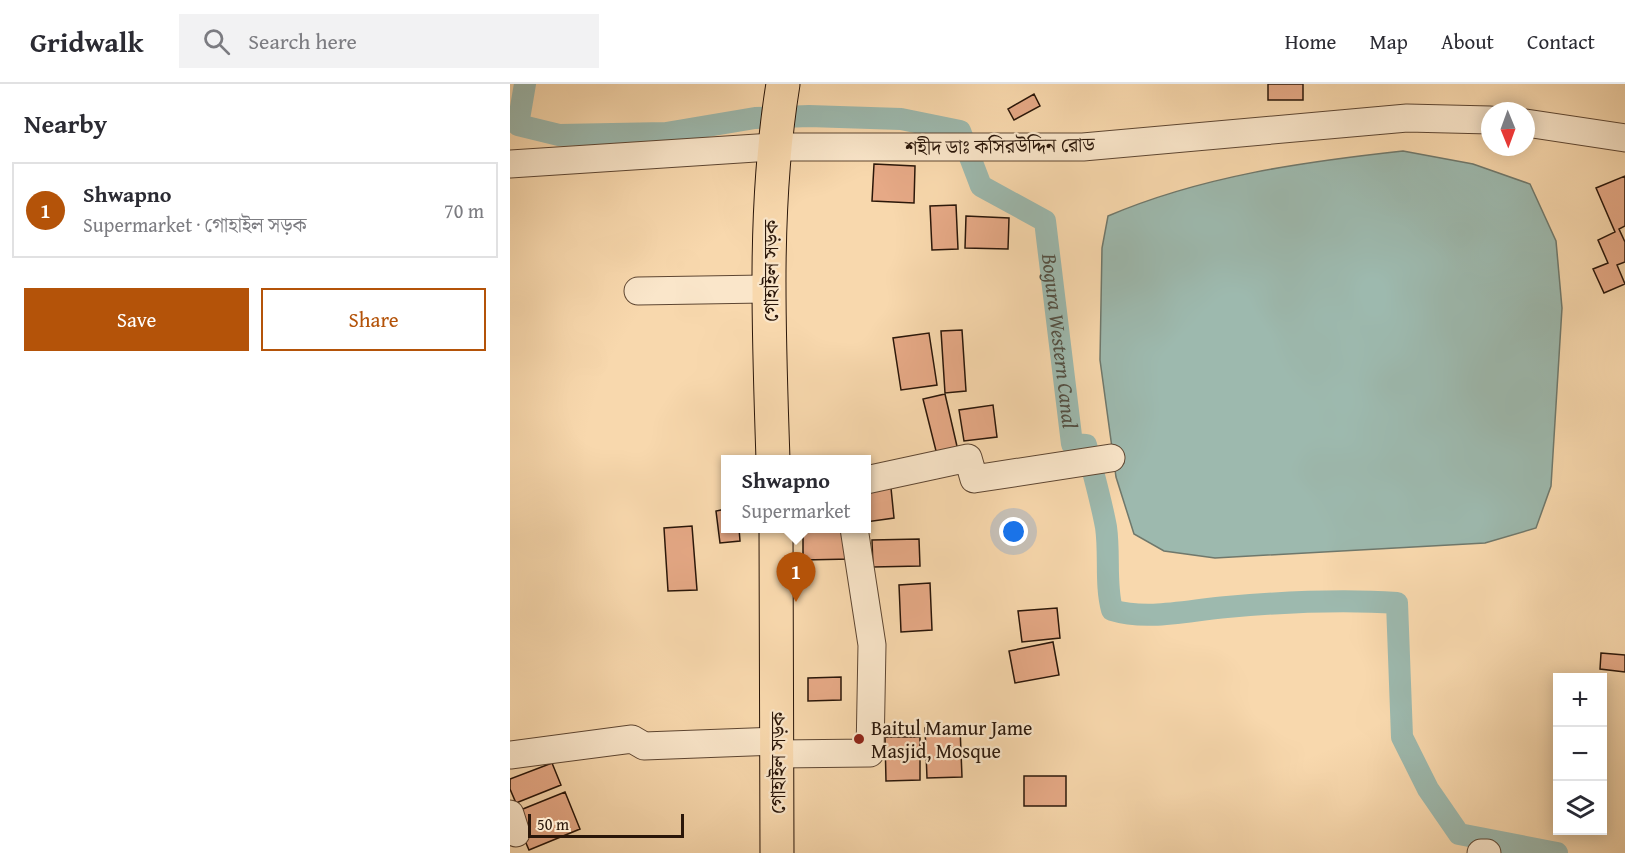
<!DOCTYPE html>
<meta charset="utf-8">
<style>
:root{--surface:#fff;--page:#f2f2f3;--text:#2b2b33;--muted:#7c7c81;--line:#e1e1e2;--accent:#b45309}
body{margin:0;font-family:"Gentium Book Plus","Noto Serif Bengali",serif;background:var(--page);color:var(--text)}
.controls{position:absolute;right:18px;bottom:18px;display:grid;overflow:hidden;border-radius:0px;box-shadow:0 3px 15px #0003}
.controls button{width:54px;height:54px;display:grid;place-items:center;padding:0;border:0;border-bottom:2px solid var(--line);background:var(--surface);color:var(--text);font:30px sans-serif}
.compass{position:absolute;left:971px;top:18px;width:54px;height:54px;border-radius:50%;background:var(--surface);box-shadow:0 3px 15px #0003;rotate:179deg}
.scale{position:absolute;left:18px;bottom:15px;width:156px;box-sizing:border-box;padding-left:6px;border:3px solid #2a1609;border-top:0;font-size:16px;line-height:21px;white-space:nowrap;color:#2a1609;-webkit-text-stroke:4px #fae6ca;paint-order:stroke}
.you{position:absolute;left:504px;top:448px;width:21px;height:21px;margin:-15px;border:4px solid #fff;border-radius:50%;background:#1a73e8;box-shadow:0 0 0 9px #1a73e833}
.badge{display:grid;place-items:center;width:39px;height:39px;border-radius:50%;background:var(--accent);color:#fff;font-size:20px;font-weight:700}
.pin{position:absolute;translate:-50% -50px;filter:drop-shadow(0 2px 3px #0008)}
.pin::after{content:'';position:absolute;top:32px;width:21px;height:18px;background:inherit;clip-path:polygon(0 0,100% 0,50% 100%)}
.popup{position:absolute;left:211px;top:371px;width:150px;height:78px;box-sizing:border-box;display:grid;place-content:center;border-radius:0px;background:var(--surface);filter:drop-shadow(0 2px 4px #0005);font-size:20px;white-space:nowrap;color:var(--muted)}
.popup b{font-size:22px;color:var(--text)}
.popup::after{content:'';position:absolute;left:50%;top:100%;margin-left:-12px;border:12px solid transparent;border-top-color:var(--surface)}
.list{margin:0;padding:0;list-style:none}
h2{display:flex;justify-content:space-between;align-items:center;height:78px;margin:0;padding:0 24px;font-size:26px}
h2 small{font-size:20px;font-weight:400;color:var(--muted)}
.list li{display:grid;grid-template-columns:39px 1fr auto;gap:18px;align-items:center;box-sizing:border-box;height:96px;margin:0 12px 12px;padding:0 12px;border:2px solid var(--line);border-radius:0px}
.list b{display:block;font-size:22px;white-space:nowrap}
.list p{margin:0;font-size:20px;white-space:nowrap;color:var(--muted)}
.list em{font-size:20px;font-style:normal;color:var(--muted)}
.actions{display:flex;gap:12px;padding:18px 24px}
.actions a{flex:1;padding:14px 0;border:2px solid var(--accent);border-radius:0px;text-align:center;font-size:21px;color:var(--accent)}
.actions .main{background:var(--accent);color:#fff}
.icon{flex:none;width:33px;height:33px;fill:none;stroke:currentColor;stroke-width:2;stroke-linecap:round;stroke-linejoin:round}
.map{position:relative;flex:none;width:1115px;height:769px;overflow:hidden}
header{display:flex;align-items:center;gap:36px;box-sizing:border-box;height:84px;padding:0 30px;background:var(--surface);border-bottom:2px solid var(--line)}
header strong{font-size:28px}
nav{display:flex;gap:33px;margin-inline-start:auto;font-size:21px}
.search{width:420px;height:54px;background:var(--page);display:flex;align-items:center;gap:15px;box-sizing:border-box;padding:0 21px;border-radius:0px;color:var(--muted);font-size:22px}
main{display:flex}
aside{flex:1;background:var(--surface)}
.map>svg:first-child{display:block}
.water{fill:#9db9ae;stroke:#6f786c;stroke-width:1.5}
.lines{fill:none;stroke-linecap:round;stroke-linejoin:round}
.canal{stroke:#9db9ae;stroke-width:22}
.building{fill:#e6a986;stroke:#2a1609;stroke-width:1.5}
.minor-casing{stroke:#5e4632;stroke-width:29}
.major-casing{stroke:#2a1609;stroke-width:35}
.minor{stroke:#fae6ca;stroke-width:27}
.major{stroke:#f8d8ad;stroke-width:33}
.poi-dot{fill:#8f2418;stroke:#fae6ca;stroke-width:2}
.labels{text-anchor:middle;stroke-width:4.5;stroke-linejoin:round;paint-order:stroke}
.street-label{font-size:20px;fill:#2a1609;stroke:#fae6ca}
.poi-label{font-size:20px;fill:#2a1609;stroke:#fae6ca;text-anchor:start}
.water-label{font-size:21px;font-style:italic;fill:#524f43;stroke:#fae6ca}
</style>
<header>
<strong>Gridwalk</strong>
<div class="search"><svg class="icon" aria-label="search" viewBox="0 0 24 24"><circle cx="10" cy="10" r="6"/><path d="M15 15l6 6"/></svg>Search here</div>
<nav><a>Home</a><a>Map</a><a>About</a><a>Contact</a></nav>
</header>
<main>
<aside>
<h2>Nearby<small></small></h2>
<ul class="list">
<li><span class="badge">1</span><div><b>Shwapno</b><p>Supermarket · গোহাইল সড়ক</p></div><em>70 m</em></li>
</ul>
<div class="actions"><a class="main">Save</a><a>Share</a></div>
</aside>
<div class="map">
<svg width="1115" height="769" viewBox="0 0 1115 769">
<rect width="100%" height="100%" fill="#f8d8ad"/>
<filter id="stains"><feTurbulence type="fractalNoise" baseFrequency=".00333" numOctaves="4"/><feColorMatrix values="0 0 0 0 .2 0 0 0 0 .09 0 0 0 0 .02 0 0 0 .5 -.17"/></filter>
<radialGradient id="worn" r=".72"><stop offset=".6" stop-color="#630" stop-opacity="0"/><stop offset="1" stop-color="#630" stop-opacity=".3"/></radialGradient>
<path class="water" d="M893,67l70,13 57,20 26,57 6,67 -11,178 -15,42 -51,15 -270,15 -51,-7 -30,-17 -18,-57 -16,-117 2,-112 6,-32c94,-40 194,-54 295,-65z"/>
<g class="lines">
<path class="canal" id="s1" d="M15,0l-7,41 41,10 107,-2 89,-15 54,-2 92,3 59,12 21,55 64,35 27,223 14,1c7,27 15,55 20,82 4,28 -1,57 6,83 36,11 77,0 115,-3 56,-5 113,-8 170,-4l5,134 26,52 31,45 98,19"/>
</g>
<path class="building" d="M758,0h35v16h-35z
M524,10l6,12 -26,14 -6,-11z
M364,80l41,2 -1,37 -42,-2z
M1115,92v50l-6,3 6,13v20l-8,3 8,19 -21,9 -11,-24 15,-6 -10,-23 17,-8 -19,-44z
M446,121l2,44 -26,1 -2,-44z
M456,132l43,2 -1,31 -43,-1z
M452,246l4,61 -21,2 -4,-62z
M419,249l8,52 -36,5 -8,-52z
M435,310l14,61 -21,4 -15,-60z
M483,321l4,32 -33,4 -5,-31z
M329,372v4h-34v-3z
M381,404l3,30 -28,4v-31z
M216,425v19h13l1,13 -20,2 -4,-32z
M182,442l5,64 -29,1 -4,-63z
M340,446l1,29 -48,1v-29z
M409,455l1,27 -47,1 -1,-27z
M420,499l2,47 -31,2 -2,-47z
M547,524l3,30 -38,4 -4,-31z
M543,558l6,33 -44,8 -6,-32z
M1091,569l24,2v17l-25,-3z
M331,593v23l-33,1v-23z
M450,643l2,50 -35,1 -2,-50z
M375,653h35v43l-34,1z
M42,679l9,22 -45,18 -6,-14v-10z
M514,692h42v30h-42z
M55,708l15,37 -51,21 -16,-37z"/>
<g class="lines">
<defs>
<path id="minor" d="M1016,39l99,15
M0,80l263,-17h310l324,-29 83,2
M128,207l132,-2
M356,396l102,-22 6,21 137,-21
M268,670l92,-1 2,-108 -18,-117
M0,671l122,-16 12,7 134,-5
M0,730l6,19
M971,769h6"/>
<path id="major" d="M263,376c-4,-125 -10,-253 10,-376
M266,444l1,325"/>
</defs>
<use href="#minor" class="minor-casing"/>
<use href="#major" class="major-casing"/>
<use href="#minor" class="minor"/>
<use href="#major" class="major"/>
</g>
<circle class="poi-dot" cx="349" cy="655" r="6"/>
<g class="labels">
<g class="street-label">
<text transform="translate(490 62) rotate(-1)" y="7">শহীদ ডাঃ কসিরউদ্দিন রোড</text>
<text transform="translate(261 187) rotate(-90)" y="7">গোহাইল সড়ক</text>
<text transform="translate(268 679) rotate(-90)" y="7">গোহাইল সড়ক</text>
</g>
<g class="poi-label">
<text x="361" y="651">Baitul Mamur Jame<tspan x="361" dy="23">Masjid, Mosque</tspan></text>
</g>
<g class="water-label">
<text dy="7" stroke="none"><textPath href="#s1" startOffset="740">Bogura Western Canal</textPath></text>
</g>
</g>
<rect width="100%" height="100%" filter="url(#stains)"/>
<rect width="100%" height="100%" fill="url(#worn)"/>
</svg>
<div class="controls">
<button>+</button>
<button>−</button>
<button><svg class="icon" aria-label="layers" viewBox="0 0 24 24"><path d="M12 4l9 5-9 5-9-5zM3 14l9 5 9-5"/></svg></button>
</div>
<svg class="compass" viewBox="-18 -18 36 36"><path d="M0-13l5 13h-10z" fill="#e53935"/><path d="M0 13l5-13h-10z" fill="#7c7c81"/></svg>
<div class="scale">50 m</div>
<div class="you"></div>
<div class="pin badge" style="left:286px;top:518px">1</div>
<div class="popup"><b>Shwapno</b>Supermarket</div>
</div>
</main>
